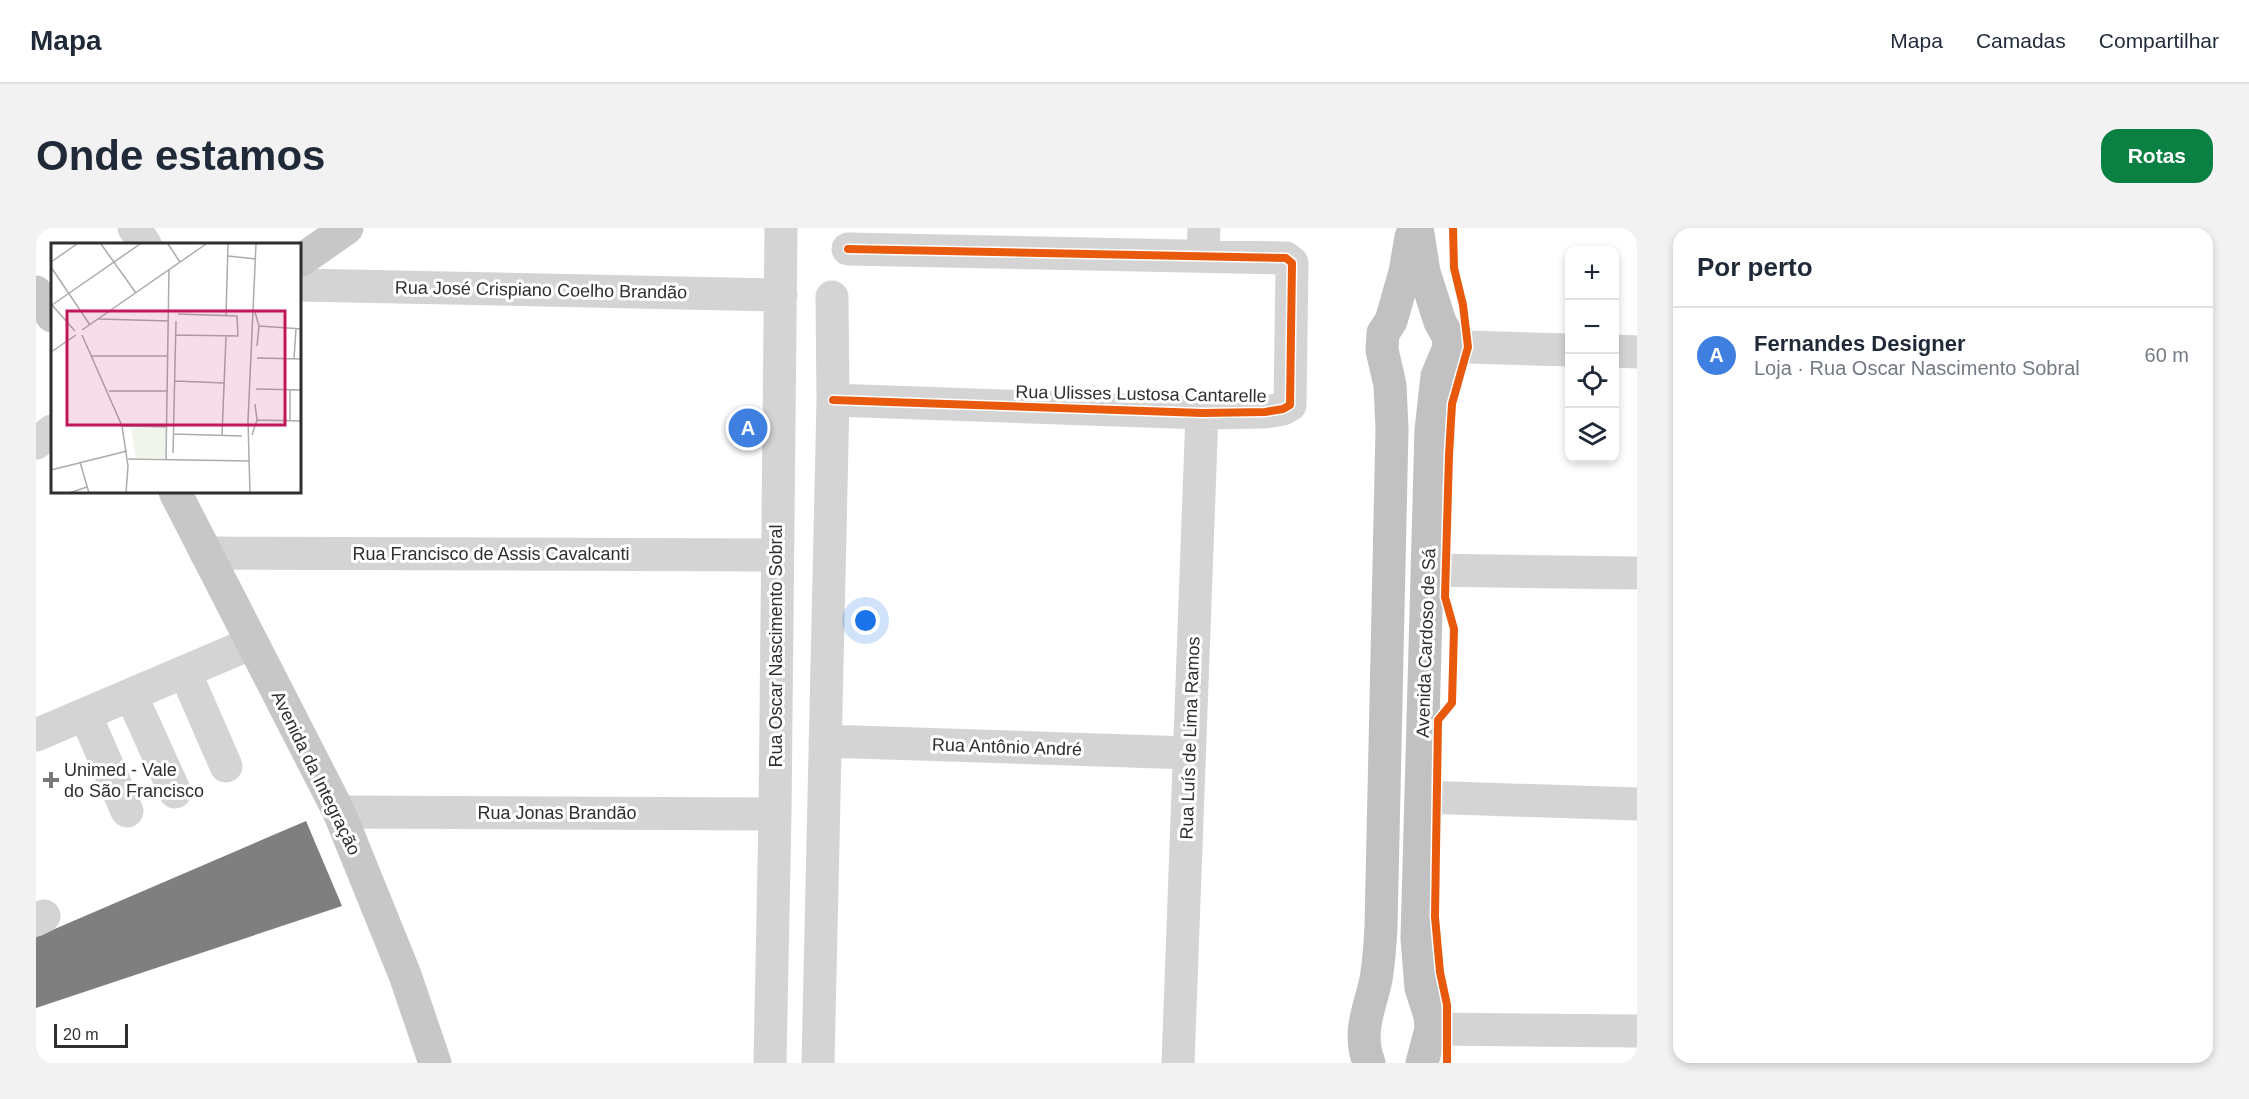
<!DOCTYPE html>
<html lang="pt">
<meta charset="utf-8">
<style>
:root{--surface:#fff;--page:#f2f2f3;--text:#1f2937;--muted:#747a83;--line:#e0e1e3;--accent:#0b8043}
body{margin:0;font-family:Helvetica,sans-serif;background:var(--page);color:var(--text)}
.controls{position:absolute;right:18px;top:18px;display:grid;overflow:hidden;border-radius:12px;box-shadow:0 3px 9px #0003}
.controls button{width:54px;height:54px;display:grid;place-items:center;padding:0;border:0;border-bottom:2px solid var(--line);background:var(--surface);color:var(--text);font:30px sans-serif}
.scale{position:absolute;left:18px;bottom:15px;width:74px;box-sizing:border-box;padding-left:6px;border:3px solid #2f2f2f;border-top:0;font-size:16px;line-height:21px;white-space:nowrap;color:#2f2f2f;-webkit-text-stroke:4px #fff;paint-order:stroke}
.you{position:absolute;left:830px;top:393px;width:21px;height:21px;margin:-15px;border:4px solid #fff;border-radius:50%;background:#1a73e8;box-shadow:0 0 0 9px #1a73e833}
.badge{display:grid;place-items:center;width:39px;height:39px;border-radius:50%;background:var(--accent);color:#fff;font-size:20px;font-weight:700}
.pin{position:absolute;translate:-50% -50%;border:3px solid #fff;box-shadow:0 2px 6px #0006}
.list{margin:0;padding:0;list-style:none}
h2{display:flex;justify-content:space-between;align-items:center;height:78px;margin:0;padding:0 24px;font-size:26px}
h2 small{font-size:20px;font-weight:400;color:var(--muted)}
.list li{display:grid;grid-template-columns:39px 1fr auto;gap:18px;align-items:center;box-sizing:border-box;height:96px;padding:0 24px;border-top:2px solid var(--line)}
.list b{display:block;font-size:22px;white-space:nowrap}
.list p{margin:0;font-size:20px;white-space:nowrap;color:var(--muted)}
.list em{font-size:20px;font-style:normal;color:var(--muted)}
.icon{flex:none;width:33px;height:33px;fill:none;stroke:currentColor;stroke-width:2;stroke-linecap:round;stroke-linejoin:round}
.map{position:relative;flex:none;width:1601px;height:835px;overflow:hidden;border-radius:18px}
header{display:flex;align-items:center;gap:36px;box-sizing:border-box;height:84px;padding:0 30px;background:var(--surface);border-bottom:2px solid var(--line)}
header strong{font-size:28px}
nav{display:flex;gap:33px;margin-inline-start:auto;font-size:21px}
.intro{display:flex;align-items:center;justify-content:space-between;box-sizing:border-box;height:144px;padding:0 36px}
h1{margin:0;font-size:42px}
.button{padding:15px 27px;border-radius:18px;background:var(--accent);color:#fff;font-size:21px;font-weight:700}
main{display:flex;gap:36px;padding:0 36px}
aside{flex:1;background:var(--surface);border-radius:18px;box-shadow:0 3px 9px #0003}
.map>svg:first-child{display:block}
.building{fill:#7f7f7f}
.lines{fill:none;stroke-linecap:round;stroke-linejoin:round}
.minor{stroke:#d4d4d4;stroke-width:33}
.major{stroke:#c7c7c7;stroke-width:33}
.highway{stroke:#c1c1c1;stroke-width:33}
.cycleway-casing{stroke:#fff;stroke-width:11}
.cycleway{stroke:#e8590c;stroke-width:8}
.poi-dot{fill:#787878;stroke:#fff;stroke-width:2}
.labels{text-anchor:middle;stroke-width:6;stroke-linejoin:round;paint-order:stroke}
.street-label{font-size:18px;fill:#2f2f2f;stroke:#fff}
.poi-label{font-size:18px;fill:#2f2f2f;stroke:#fff;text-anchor:start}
.inset-road{fill:none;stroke:#acacac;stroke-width:1.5}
.view{fill:#c2185b;fill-opacity:0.15;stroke:#c2185b;stroke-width:3}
.inset-edge{fill:none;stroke:#2f2f2f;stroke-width:3}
</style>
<header>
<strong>Mapa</strong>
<nav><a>Mapa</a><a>Camadas</a><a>Compartilhar</a></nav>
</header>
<div class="intro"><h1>Onde estamos</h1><a class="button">Rotas</a></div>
<main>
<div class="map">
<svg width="1601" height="835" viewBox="0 0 1601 835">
<rect width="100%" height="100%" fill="#fff"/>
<path class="building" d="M270,593l36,85 -306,102v-71z"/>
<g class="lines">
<path class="minor" d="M98,0l11,16
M1167,27l1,-27
M264,57l481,10
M1413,110l19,9 102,3
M1578,123l23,1
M797,172l369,13 63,-1 18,-3 7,-4 2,-142 -6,-5 -438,-9
M0,215l16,-12
M170,325l570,2
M1392,342l209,3
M149,444l41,94
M95,467l44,97
M49,486l42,97
M0,507l216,-92
M789,513l364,12
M1385,569l216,7
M303,584l436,2
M0,692l8,-4
M1395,801l206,2
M734,835l5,-249 6,-586
M782,835l15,-663 -1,-103
M1142,835l24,-650"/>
<path class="major" d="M264,33l47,-33
M0,64l16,24
M139,264l164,320 66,163 30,88"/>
<path class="highway" d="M1381,0l7,44 16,50 9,16 -1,12 -11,26 -6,54 -14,509 4,49 9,28 1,13 -9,34
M1333,835c-12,-32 1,-54 7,-84 3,-17 4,-34 5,-52l11,-498 -2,-44 -8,-35 1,-17 8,-12 14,-49 6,-35"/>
<defs>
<path id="cycleway" d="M797,172l369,13 63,-1 18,-3 7,-4 2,-142 -6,-5 -438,-9
M1411,835v-58l-7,-33 -5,-55 3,-197 14,-17 2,-74 -9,-32 4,-142 3,-51 16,-57 -5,-42 -9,-37 -1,-40"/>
</defs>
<use href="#cycleway" class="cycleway-casing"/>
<use href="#cycleway" class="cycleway"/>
</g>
<path class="poi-dot" d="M12 543h6v6h6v6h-6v6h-6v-6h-6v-6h6z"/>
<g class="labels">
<g class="street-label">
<text transform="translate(505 62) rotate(1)" y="6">Rua José Crispiano Coelho Brandão</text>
<text transform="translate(1105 166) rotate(1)" y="6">Rua Ulisses Lustosa Cantarelle</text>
<text x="455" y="332">Rua Francisco de Assis Cavalcanti</text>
<text transform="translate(1390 415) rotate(-88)" y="6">Avenida Cardoso de Sá</text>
<text transform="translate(740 418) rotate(-90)" y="6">Rua Oscar Nascimento Sobral</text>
<text transform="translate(1154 510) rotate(-88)" y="6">Rua Luís de Lima Ramos</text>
<text transform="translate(971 519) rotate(2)" y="6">Rua Antônio André</text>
<text transform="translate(280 545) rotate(64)" y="6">Avenida da Integração</text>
<text x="521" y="591">Rua Jonas Brandão</text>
</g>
<g class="poi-label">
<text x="28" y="548">Unimed - Vale<tspan x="28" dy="21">do São Francisco</tspan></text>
</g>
</g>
<g transform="translate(15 15)">
<rect width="250" height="250" fill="#fff"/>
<path d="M80,185h36v30h-31z" fill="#f0f5ec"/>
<path class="inset-road" d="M50,1l35,49M117,1l12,18M177,13l28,3M0,19l26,-18M0,24l39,58M0,61l24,27M1,62l88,-61M204,69l4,14 -2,20M175,72l2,-71M48,76l70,2M208,83l43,3M31,87l124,-86M31,92l40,91 6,40 -2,27M125,92l62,1 -1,-20 -59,-2M0,109l25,-17M40,113h77M206,115l45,1M243,116l2,-30M124,138l49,2M205,146l46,1M58,148h59M206,177l45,1M239,178v-31M71,183l45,1M123,191l68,2M171,192l4,-98M201,192l5,-15 -2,-16M122,210l3,-132M77,216l121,2M115,217l3,-190M29,219l9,31M0,227l76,-19M18,250l18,-6M199,250l-2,-72 8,-177"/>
<path class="view" d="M16,68h218v114h-218z"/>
<rect width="250" height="250" class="inset-edge"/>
</g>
</svg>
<div class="controls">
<button>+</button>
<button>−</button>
<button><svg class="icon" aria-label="locate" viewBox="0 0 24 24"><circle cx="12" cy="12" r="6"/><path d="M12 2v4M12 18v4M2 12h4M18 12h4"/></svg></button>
<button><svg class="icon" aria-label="layers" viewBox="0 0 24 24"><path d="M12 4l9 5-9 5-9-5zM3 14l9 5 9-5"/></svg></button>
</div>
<div class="scale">20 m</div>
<div class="you"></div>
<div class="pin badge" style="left:712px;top:200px;background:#3f7fe0">A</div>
</div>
<aside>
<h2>Por perto<small></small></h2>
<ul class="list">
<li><span class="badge" style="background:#3f7fe0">A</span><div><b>Fernandes Designer</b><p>Loja · Rua Oscar Nascimento Sobral</p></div><em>60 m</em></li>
</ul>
</aside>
</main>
